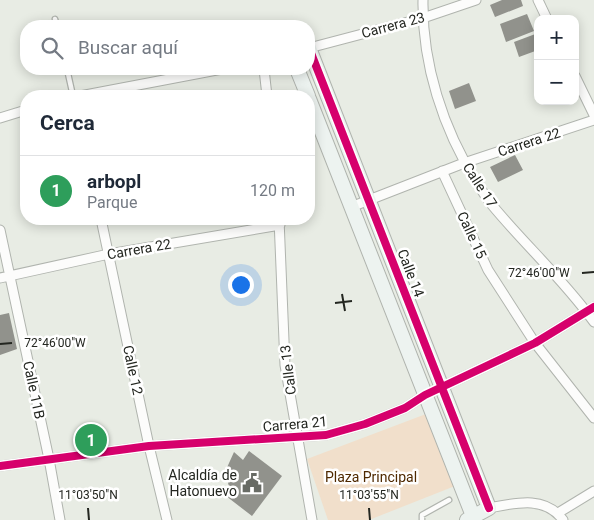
<!DOCTYPE html>
<html lang="es">
<meta charset="utf-8">
<style>
:root{--surface:#fff;--page:#f2f2f3;--text:#1f2937;--muted:#747a83;--line:#e0e1e3;--accent:#686b65}
body{margin:0;font-family:Roboto,sans-serif;background:var(--page);color:var(--text)}
.controls{position:absolute;right:15px;top:15px;display:grid;overflow:hidden;border-radius:10px;box-shadow:0 2px 12px #0003}
.controls button{width:45px;height:45px;display:grid;place-items:center;padding:0;border:0;border-bottom:1px solid var(--line);background:var(--surface);color:var(--text);font:25px sans-serif}
.you{position:absolute;left:240px;top:284px;width:18px;height:18px;margin:-12px;border:4px solid #fff;border-radius:50%;background:#1a73e8;box-shadow:0 0 0 8px #1a73e833}
.badge{display:grid;place-items:center;width:32px;height:32px;border-radius:50%;background:var(--accent);color:#fff;font-size:16px;font-weight:700}
.pin{position:absolute;translate:-50% -50%;border:2px solid #fff;box-shadow:0 1px 5px #0006}
.list{margin:0;padding:0;list-style:none}
h2{display:flex;justify-content:space-between;align-items:center;height:65px;margin:0;padding:0 20px;font-size:21px}
h2 small{font-size:16px;font-weight:400;color:var(--muted)}
.list li{display:grid;grid-template-columns:32px 1fr auto;gap:15px;align-items:center;box-sizing:border-box;height:70px;padding:0 20px;border-top:1px solid var(--line)}
.list b{display:block;font-size:19px;white-space:nowrap}
.list p{margin:0;font-size:16px;white-space:nowrap;color:var(--muted)}
.list em{font-size:16px;font-style:normal;color:var(--muted)}
.icon{flex:none;width:28px;height:28px;fill:none;stroke:currentColor;stroke-width:2;stroke-linecap:round;stroke-linejoin:round}
.map{position:relative;flex:none;width:594px;height:520px;overflow:hidden}
.search{position:absolute;background:var(--surface);box-shadow:0 2px 12px #0003;left:20px;top:20px;width:295px;height:55px;display:flex;align-items:center;gap:12px;box-sizing:border-box;padding:0 18px;border-radius:20px;color:var(--muted);font-size:19px}
.panel{position:absolute;background:var(--surface);box-shadow:0 2px 12px #0003;left:20px;top:90px;width:295px;height:135px;border-radius:20px}
.map>svg:first-child{display:block}
.green{fill:#f1dfcb}
.building{fill:#91928c}
.lines{fill:none;stroke-linecap:round;stroke-linejoin:round}
.lane-casing{stroke:#b0b4ae;stroke-width:7}
.street-casing{stroke:#b0b4ae;stroke-width:11}
.secondary-casing{stroke:#b0b4ae;stroke-width:16}
.lane{stroke:#fcfcfb;stroke-width:4.5}
.street{stroke:#fcfcfb;stroke-width:9}
.secondary{stroke:#edf3f0;stroke-width:14}
.cycleway-casing{stroke:#fff;stroke-width:11}
.cycleway{stroke:#d6006c;stroke-width:8}
.ticks{fill:none;stroke:#232620;stroke-width:2}
.labels{text-anchor:middle;stroke-width:5;stroke-linejoin:round;paint-order:stroke}
.street-label{font-size:14px;fill:#232620;stroke:#fff}
.poi-label{font-size:14px;fill:#232620;stroke:#fff;text-anchor:end}
.park-label{font-size:14px;fill:#4f2900;stroke:#fff}
.ticks-label{font-size:12px;text-anchor:middle;fill:#232620;stroke:#fff;stroke-width:5;stroke-linejoin:round;paint-order:stroke}
</style>
<div class="map">
<svg width="594" height="520" viewBox="0 0 594 520">
<rect width="100%" height="100%" fill="#e8ece4"/>
<path class="green" d="M426,414l29,72 -86,34h-41l-21,-61z"/>
<path class="building" d="M502,0h19l2,6 -28,11 -5,-12z
M527,14l7,17 -28,11 -6,-18z
M538,33v17l-19,7 -5,-15z
M469,83l7,18 -21,8 -6,-18z
M515,155l8,15 -25,12 -8,-15z
M9,313l8,36 -17,6v-40z
M249,451l33,25 -30,40 -26,-20 4,-6 -5,-18 9,-20 9,8z"/>
<g class="lines">
<defs>
<path id="lane" d="M55,19l2,7
M67,69l6,27
M422,520v-5l27,-15"/>
<path id="street" d="M423,0c-1,64 20,129 54,183 5,7 9,15 15,22 33,40 72,75 102,117
M538,0l9,19
M309,48l114,-30 53,-18
M264,69l3,27
M575,76l19,39
M80,96l142,-27
M0,118l26,-8
M442,171l46,99 47,73 59,75
M351,207l113,-44 130,-43
M101,219l48,227 18,74
M279,219l6,146 27,155
M0,230l49,229 11,61
M0,278l109,-24 171,-29
M0,466l149,-20 177,-11 39,-11 40,-16 20,-13 110,-52 59,-36
M489,508c26,-5 56,-13 74,12
M558,513l36,-22"/>
<path id="secondary" d="M309,48l180,460 -22,12
M297,69l11,27
M309,99l164,417"/>
</defs>
<use href="#lane" class="lane-casing"/>
<use href="#street" class="street-casing"/>
<use href="#secondary" class="secondary-casing"/>
<use href="#lane" class="lane"/>
<use href="#street" class="street"/>
<use href="#secondary" class="secondary"/>
<defs>
<path id="cycleway" d="M309,48l180,460
M0,466l149,-20 177,-11 39,-11 40,-16 20,-13 110,-52 59,-36"/>
</defs>
<use href="#cycleway" class="cycleway-casing"/>
<use href="#cycleway" class="cycleway"/>
</g>
<path class="ticks" d="M582,273l12,-1M342,294l3,17M335,303l17,-2M0,344l12,-1M88,508l1,12M369,508l1,12"/>
<defs>
<symbol id="civic-bare" viewBox="-9 -9 18 18"><path d="M-.6-6.5H3V-4.5H.6V-3L4-1V1h2V6H-6V1h2V-1L-.6-3ZM-1.2 2.5V6h2.4V2.5Z" fill="#686b65" stroke="#fff" stroke-width="2.5" paint-order="stroke"/></symbol>
</defs>
<g fill-rule="evenodd">
<use href="#civic-bare" x="238" y="469" width="28" height="28"/>
</g>
<g class="labels">
<g class="street-label">
<text transform="translate(393 25) rotate(-15)" y="5">Carrera 23</text>
<text transform="translate(529 142) rotate(-18)" y="5">Carrera 22</text>
<text transform="translate(480 185) rotate(57)" y="5">Calle 17</text>
<text transform="translate(472 235) rotate(65)" y="5">Calle 15</text>
<text transform="translate(139 249) rotate(-10)" y="5">Carrera 22</text>
<text transform="translate(411 273) rotate(69)" y="5">Calle 14</text>
<text transform="translate(133 370) rotate(78)" y="5">Calle 12</text>
<text transform="translate(288 370) rotate(-97)" y="5">Calle 13</text>
<text transform="translate(34 390) rotate(78)" y="5">Calle 11B</text>
<text transform="translate(295 424) rotate(-5)" y="5">Carrera 21</text>
</g>
<g class="poi-label">
<text x="237" y="480">Alcaldía de<tspan x="237" dy="16">Hatonuevo</tspan></text>
</g>
<g class="park-label">
<text x="371" y="482">Plaza Principal</text>
</g>
</g>
<g class="ticks-label">
<text x="539" y="277">72°46'00"W</text>
<text x="55" y="347">72°46'00"W</text>
<text x="88" y="499">11°03'50"N</text>
<text x="369" y="499">11°03'55"N</text>
</g>
</svg>
<div class="controls">
<button>+</button>
<button>−</button>
</div>
<div class="you"></div>
<div class="pin badge" style="left:91px;top:440px;background:#2e9e5b">1</div>
<div class="search"><svg class="icon" aria-label="search" viewBox="0 0 24 24"><circle cx="10" cy="10" r="6"/><path d="M15 15l6 6"/></svg>Buscar aquí</div>
<section class="panel">
<h2>Cerca<small></small></h2>
<ul class="list">
<li><span class="badge" style="background:#2e9e5b">1</span><div><b>arbopl</b><p>Parque</p></div><em>120 m</em></li>
</ul>
</section>
</div>
